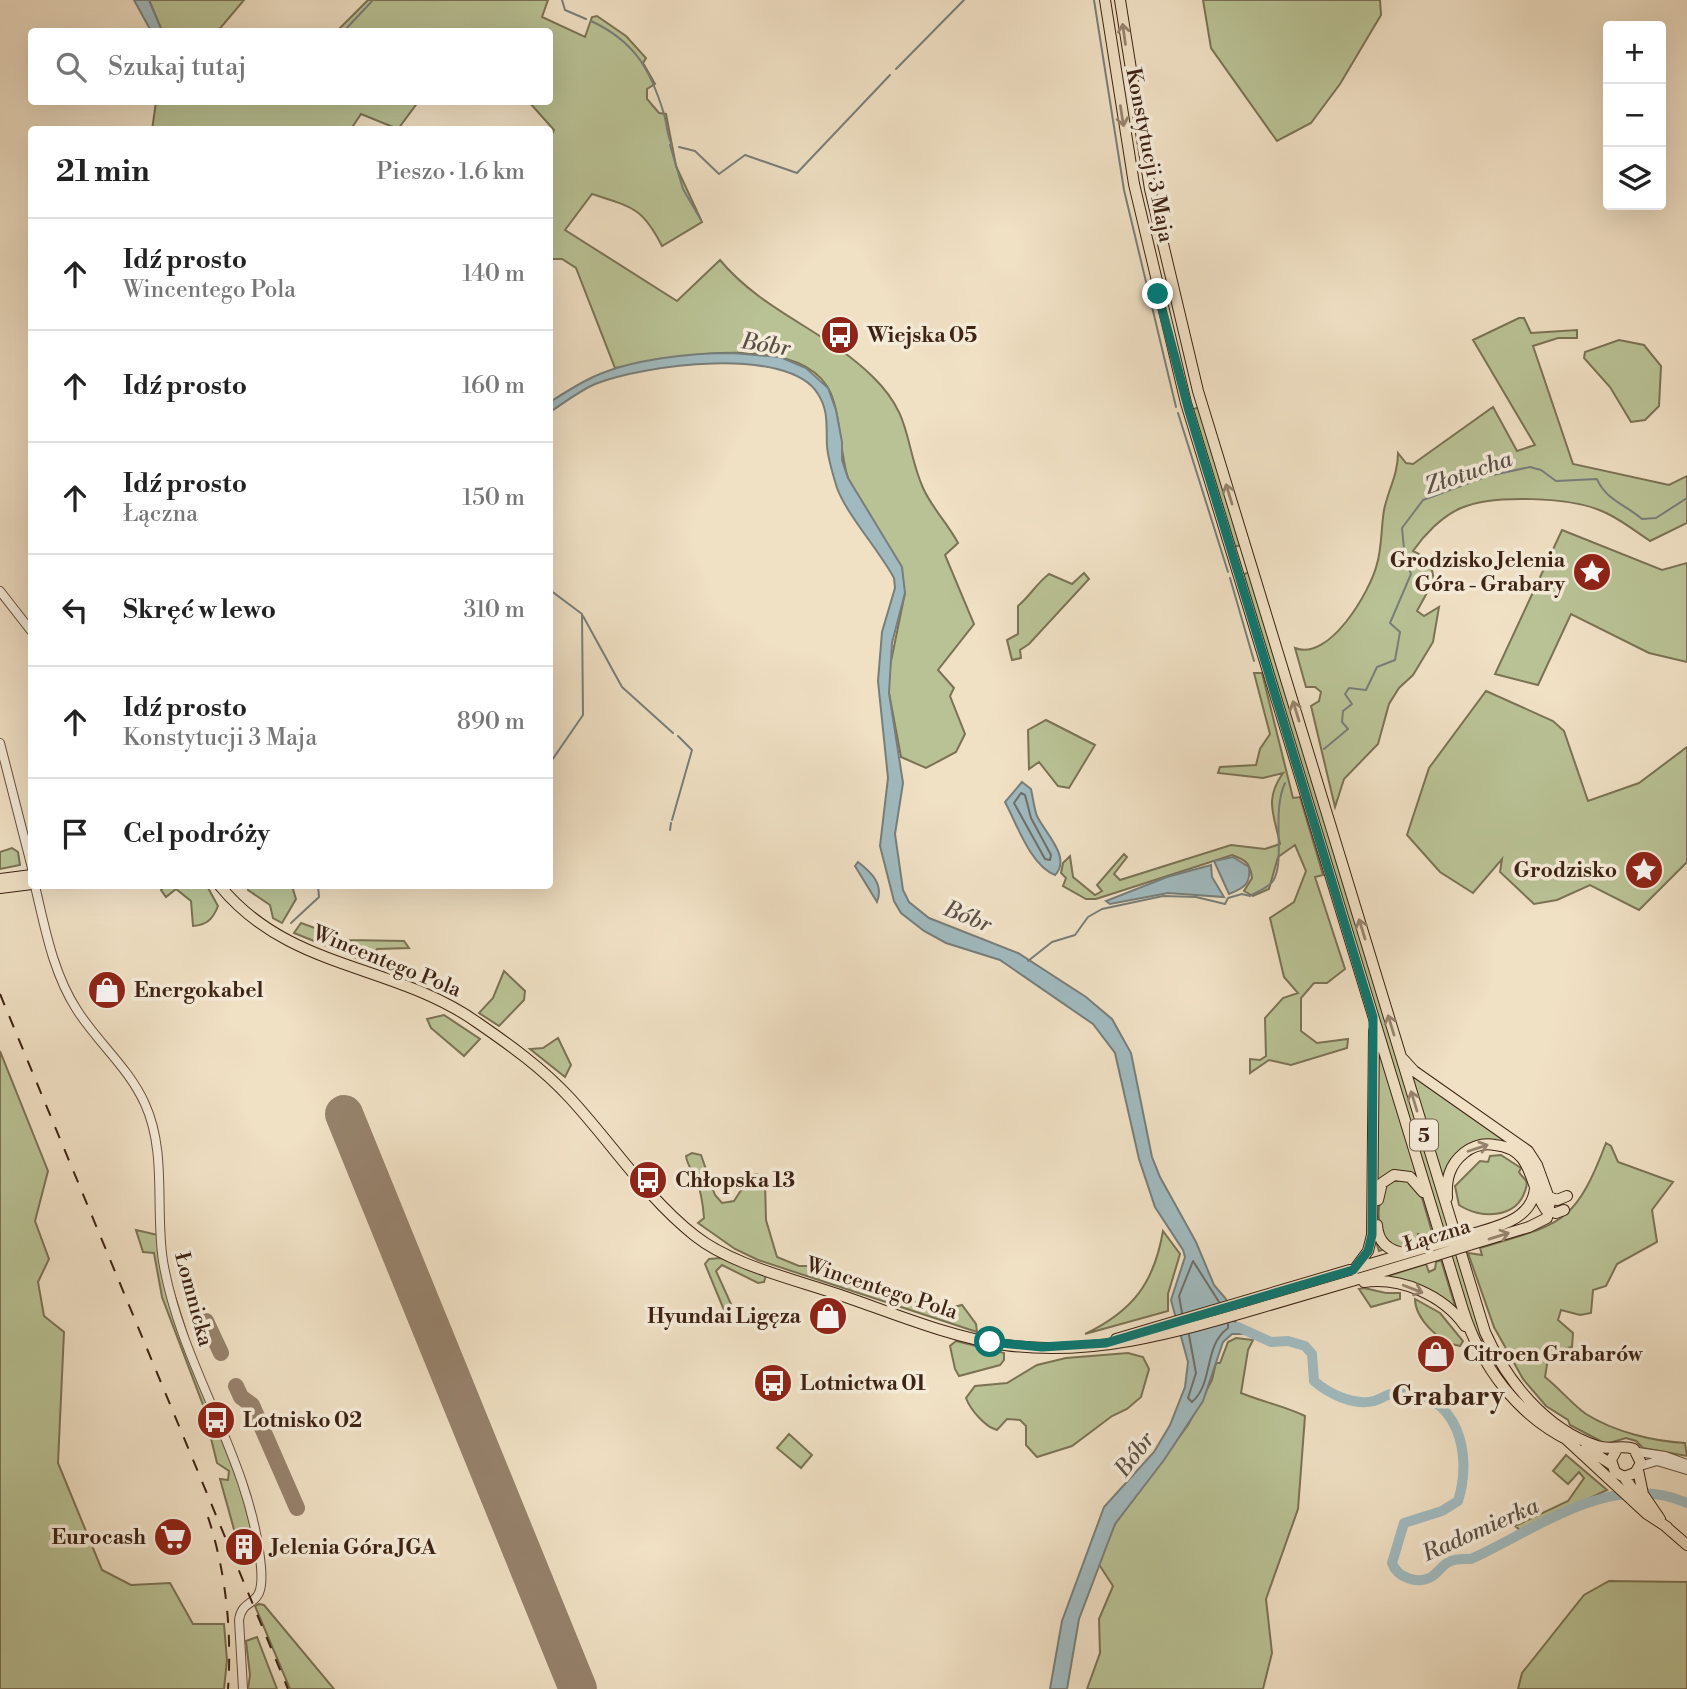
<!DOCTYPE html>
<html lang="pl">
<meta charset="utf-8">
<style>
:root{--surface:#fff;--page:#f6f6f6;--text:#222;--muted:#767676;--line:#e0e0e0}
body{margin:0;font-family:"Libre Bodoni",serif;background:var(--page);color:var(--text)}
.controls{position:absolute;right:21px;top:21px;display:grid;overflow:hidden;border-radius:7px;box-shadow:0 7px 28px #0002}
.controls button{width:63px;height:63px;display:grid;place-items:center;padding:0;border:0;border-bottom:2px solid var(--line);background:var(--surface);color:var(--text);font:35px sans-serif}
.stop{position:absolute;width:21px;height:21px;margin:-16px;border:5px solid #0f766e;border-radius:50%;background:#fff}
.stop.end{background:#0f766e;border-color:#fff;box-shadow:0 2px 7px #0008}
.list{margin:0;padding:0;list-style:none}
h2{display:flex;justify-content:space-between;align-items:center;height:91px;margin:0;padding:0 28px;font-size:30px}
h2 small{font-size:23px;font-weight:400;color:var(--muted)}
.list li{display:grid;grid-template-columns:46px 1fr auto;gap:21px;align-items:center;box-sizing:border-box;height:112px;padding:0 28px;border-top:2px solid var(--line)}
.list b{display:block;font-size:26px;white-space:nowrap}
.list p{margin:0;font-size:23px;white-space:nowrap;color:var(--muted)}
.list em{font-size:23px;font-style:normal;color:var(--muted)}
.icon{flex:none;width:38px;height:38px;fill:none;stroke:currentColor;stroke-width:2;stroke-linecap:round;stroke-linejoin:round}
.map{position:relative;flex:none;width:1687px;height:1689px;overflow:hidden}
.search{position:absolute;background:var(--surface);box-shadow:0 7px 28px #0002;left:28px;top:28px;width:525px;height:77px;display:flex;align-items:center;gap:18px;box-sizing:border-box;padding:0 24px;border-radius:7px;color:var(--muted);font-size:26px}
.panel{position:absolute;background:var(--surface);box-shadow:0 7px 28px #0002;left:28px;top:126px;width:525px;height:763px;border-radius:7px}
.map>svg:first-child{display:block}
.green{fill:#b9c295;stroke:#7b7254;stroke-width:2}
.water{fill:#a0babf;stroke:#787e7a;stroke-width:2}
.lines{fill:none;stroke-linecap:round;stroke-linejoin:round}
.shore{stroke:#6e6e69;stroke-width:2}
.stream{stroke:#787e7a;stroke-width:2}
.river{stroke:#a0babf;stroke-width:10}
.taxiway{stroke:#96826c;stroke-width:16}
.runway{stroke:#96826c;stroke-width:38}
.minor-casing{stroke:#6a523f;stroke-width:10}
.major-casing{stroke:#3d2313;stroke-width:12}
.minor{stroke:#f5ebd9;stroke-width:8}
.major{stroke:#f0e0c4;stroke-width:10}
.rail{stroke:#3d2313;stroke-width:2;stroke-dasharray:12 12;stroke-linecap:butt}
.major-bridge-casing{stroke:#3d2313;stroke-width:12;stroke-linecap:butt}
.major-bridge{stroke:#f0e0c4;stroke-width:10}
.oneway{stroke:#96826c}
.route{stroke:#0f766e;stroke-width:9}
.labels{text-anchor:middle;stroke-width:7;stroke-linejoin:round;paint-order:stroke}
.shield{fill:#f5ebd9;stroke:#745f4e;stroke-width:2}
.shield-label{font-size:19px;font-weight:bold;fill:#3d2313}
.street-label{font-size:21px;fill:#3d2313;stroke:#f5ebd9}
.poi-label{font-size:21px;font-weight:bold;fill:#3d2313;stroke:#f5ebd9;text-anchor:start}
.water-label{font-size:23px;font-style:italic;fill:#5b5047;stroke:#f5ebd9}
.district-label{font-size:28px;font-weight:bold;fill:#3d2313;stroke:#f5ebd9}
</style>
<div class="map">
<svg width="1687" height="1689" viewBox="0 0 1687 1689">
<rect width="100%" height="100%" fill="#f0e0c4"/>
<filter id="stains"><feTurbulence type="fractalNoise" baseFrequency=".00286" numOctaves="4"/><feColorMatrix values="0 0 0 0 .2 0 0 0 0 .09 0 0 0 0 .02 0 0 0 .5 -.17"/></filter>
<radialGradient id="worn" r=".72"><stop offset=".6" stop-color="#630" stop-opacity="0"/><stop offset="1" stop-color="#630" stop-opacity=".3"/></radialGradient>
<path class="green" d="M149,0h95l-27,32 -55,-1z
M368,0h180l-6,17 43,20 7,-20 5,-1 29,20 20,22 -3,5 12,21 -8,5v10l12,14 7,1 10,52 26,56 -40,24c-20,-39 -30,-39 -70,-52l-27,36 112,71 43,-41c42,51 107,71 153,117 40,39 31,67 50,111 9,20 25,36 35,55l-13,12 29,69 -36,46 16,18 -4,8 15,38 -9,18 -30,16 -25,-11 -12,-64v-22l16,-78 -57,-115c-9,-27 -6,-57 -17,-84 -27,-65 -165,-36 -216,-26l-39,-100 -14,-9h-12v-120l4,-9 -25,-28h21v-70h-214z
M1203,0h177l1,15 -41,69 -29,39 -34,18 -66,-93z
M156,102h262l-20,27 -37,-15 -10,15 -199,1z
M1519,318h5l7,15 46,-3v8h-19l-25,8 40,118 96,21 18,-9v47l-37,18c-15,-10 -30,-22 -46,-29 -32,-15 -111,-18 -143,-4 -19,8 -37,27 -48,43l17,9 4,20 -17,31 7,5 15,-9 -6,35 -20,33 -14,13 -10,16 -11,40 -34,35 -9,28 -24,-101 8,-5 2,-9 -6,-5h-9l-11,-39c34,14 75,-56 82,-84 5,-17 4,-36 7,-54 4,-20 14,-35 14,-57l8,10 7,1 80,-57 24,44 18,-6 -62,-105z
M1619,340l25,5 17,21 -2,40 -14,14 -14,2 -21,-35 -26,-29 1,-6z
M1199,407l42,138 -7,2 -43,-137z
M1562,530l100,40 25,-7v99l-38,-9 -78,-39 -33,71 -43,-11z
M1249,572l239,775 -13,-12 -233,-760z
M1084,573l5,6 -60,65 -9,6 1,8 -9,2 -5,-20 11,-6v-28c12,-10 18,-22 31,-32l23,10z
M1254,673h8l31,125 7,-1 23,78 -8,2 30,92 -18,14h-13l-13,15v33l16,12 31,-4 -1,9 -56,17 -22,-5 -19,13v-14l10,1 6,-4 -1,-38 18,-20 15,-5 -14,-16 -14,-59 24,-16 12,-31 -11,-26 -17,12 -9,32 -16,7 -9,-5 8,-13c-2,-15 -6,-18 -20,-23l-136,44h-10l-23,-13 3,-8 -5,-5 2,-10 7,-7 3,21 22,18 7,-4 -5,-6 27,-31 3,3 -13,17 6,6 111,-35 34,4 15,-5c-6,-30 -16,-44 3,-71l-20,5 -45,-5 2,-6 36,-2 4,-16 10,-15z
M1486,691l67,30 11,10 24,70 51,-18 48,-36v115l-48,48 -49,-25 -33,15 -23,4 -34,-32 2,-13 -29,34 -33,-21 -33,-37 22,-67z
M1046,720l49,25 -26,43 -11,-2 -19,-24 -10,7 -1,-39z
M12,848l6,4 2,13 -20,4v-17z
M165,886h42l11,20c-5,13 -11,19 -25,20l-2,-25 -15,-12 -10,8 -5,-7z
M248,886h44l4,13 -14,24 -9,-5 -3,-13 -22,-15z
M301,923l47,17 56,1 5,7 -32,1 -8,14 -75,-30z
M504,971l21,20 -1,9 -25,26 -20,-13 14,-15z
M444,1015l36,24 -16,17 -33,-28 -4,-9z
M558,1038l13,27 -6,12 -35,-28 13,-1z
M1378,1046l40,131 -6,-3 -34,9 -3,49 10,17 -6,2 -4,-12z
M0,1051l48,120 -13,50 14,38 -11,23 6,34 20,16 -6,131 44,107 29,15 39,-2 23,41h31l3,36 -3,29h-224z
M1412,1073l109,75 7,12 -49,-17 -38,38 -32,-106z
M1606,1143l5,3 7,16 55,20 -21,28 5,32 -40,22 -11,22 -13,4 -2,23 -11,2 -19,-5 -3,10 15,13 -1,14 -23,5 -4,25c14,11 27,27 41,37 29,18 66,27 99,29l2,13 -44,-8 -7,-7 -10,-3 -20,6 -36,-19 -2,-5 -22,-14 -23,-27 -29,-52 -26,-74 14,2 -2,-7c81,-25 94,-21 126,-105z
M692,1153l9,2 14,40 7,8 12,-2 17,-26 6,-1 8,8 1,38 11,37 22,9h24l17,12 41,17 65,14 16,-4 14,19 1,8 -219,-72 -23,-11 -37,-26 6,-5c-1,-14 -3,-27 -8,-40 -4,-8 -9,-13 -10,-22z
M1501,1155l20,13 -2,4c2,4 5,5 7,9 2,3 0,7 -1,10 -9,28 -45,28 -66,14l-4,-19 25,-25 8,1 2,-6z
M1405,1178l15,13 14,48 -5,2 -4,-6 -7,-1 2,10 -19,4 -13,-4c-13,-21 -12,-43 1,-64z
M136,1230l22,5 1,11 54,170h-5l-3,-6 -43,-113 -8,-44 -11,-1z
M1163,1231l17,23 -12,40v17l-83,23c48,-23 69,-51 78,-103z
M721,1258l45,17 -2,7 -6,1 -36,-18 -6,6 15,33 -7,6 -19,-46 4,-5z
M1441,1260l15,49 -66,-30 1,-4 35,-11 3,8 6,-3 1,-7z
M1364,1288l22,5h14v6l-29,8 -12,-18z
M1415,1299l25,14 23,28 -3,5c-20,-2 -45,-28 -45,-47z
M1236,1338l17,2 -5,10 -7,43c22,9 43,13 64,23l-7,93 -32,90 6,54 -9,36h-176l13,-36 -1,-34 14,-33 -15,-23 17,-39 73,-99 24,-45 4,-17h4l8,-21z
M956,1341l48,12v7l-4,5 -41,11 -4,-7 -5,-23z
M1128,1353l15,4 6,12 -8,28 -14,12 -15,7 -40,30 -35,11 -11,-12v-19l-6,-6 -13,-1 -10,11c-12,-3 -27,-21 -31,-32l9,-12 32,-3 30,-18 29,-7z
M214,1421l22,50 18,68 -4,4 -15,-10 -15,-54 8,1 1,-9 -12,-8 -10,-41z
M789,1434l23,21 -11,13 -24,-20z
M1566,1455l41,35 -86,41 -6,-5 53,-25 16,-23 -5,-6 -11,12 -15,-13z
M1609,1581l78,1v107h-169l4,-16 62,-78z
M259,1604l5,1 70,84h-44l-35,-83z
M257,1637l20,52h-29l2,-14 -4,-34z"/>
<path class="water" d="M134,0h15l13,31h-11z
M733,353l47,4 26,11 22,20 8,22 6,32v18l6,18 54,89 3,26 -13,50 -3,50 14,90 -8,51 8,56 6,12 20,16 89,35 68,44 26,22 19,34 21,104 8,20 36,65 18,43 12,14 8,22 17,11 -1,2h-18l-9,8 -20,59 -39,59 -49,64 -36,95 -12,70h-17l12,-68 42,-114 50,-55 16,-27 15,-38 3,-25 -17,-62 14,-43 -2,-7 -28,-43 -16,-48 -24,-106 -22,-29 -93,-64 -54,-17 -22,-12 -23,-18 -7,-12 -14,-55 8,-68 -10,-97 4,-49 13,-44 -1,-10c-15,-28 -47,-63 -57,-90 -4,-13 -9,-29 -10,-42 -1,-19 2,-35 -9,-52 -30,-49 -176,-29 -223,-10 -16,7 -31,19 -45,28v-10c14,-9 28,-18 43,-25 39,-18 97,-24 140,-24z
M1022,782l9,7c2,9 3,19 6,27 8,17 35,42 18,59 -25,-10 -38,-51 -50,-73z
M1233,857l16,10c2,17 -5,21 -20,27l-15,-33z
M858,862c13,10 26,22 19,40l-22,-36z
M1211,865l1,12 12,20 -56,-4 -58,11 -4,-3 61,-24z"/>
<g class="lines">
<path class="shore" d="M1021,793l4,2 6,23 20,37 -1,5 -5,-1 -31,-56z
M1182,1313l-3,-17 14,-35 26,41
M1189,1335l7,38 -8,25 4,4c22,-19 11,-56 36,-74v-4"/>
<path class="stream" d="M562,0l3,10 21,9
M1094,0l30,190 52,217
M591,21c43,20 59,47 73,93 3,10 3,23 8,31
M343,32l30,-32
M896,69l68,-69
M670,145l13,44 18,31
M679,147l16,4 24,23 26,-19 52,18 93,-98
M1178,413l50,159
M1230,578l24,83
M550,590l32,24 1,101 -33,48
M583,616l39,71 51,46
M1324,749l24,-20 -6,-7 1,-11 9,-7 -7,-10 4,-6 17,2 11,-23 18,-7 5,-28 -10,-9 21,-49 -6,-15 -3,-31 21,-28 65,-24 42,-9 11,3 15,11 41,-2c8,20 29,26 45,40l14,-1 31,-20
M672,820l20,-70 -14,-14
M670,830l1,-7
M291,923l28,-26 -1,-11
M1028,961l24,-19 23,-7 13,-18 14,-8 61,-13 33,1 29,7 3,-6 14,-4 8,2c7,-4 19,-9 23,-15 13,-21 -2,-68 12,-98"/>
<path class="river" d="M1238,1327l33,15 17,-1 17,5 7,8 2,27c15,13 40,25 60,20 9,-3 16,-9 26,-9 58,1 73,62 58,109l-16,10 -38,12 -12,40c5,14 25,22 39,14 7,-4 11,-12 18,-15 7,-4 14,-3 22,-3 66,-30 141,-89 216,-56"/>
<path class="taxiway" d="M206,1321l15,32
M236,1386l5,11 11,8 45,103"/>
<path class="runway" d="M344,1114l234,575"/>
<defs>
<path id="minor" d="M0,591l32,41
M0,743l32,125
M35,886c10,42 18,87 42,124 21,33 52,58 68,94 22,48 10,106 18,157 18,107 88,197 98,306 4,45 -18,27 -22,53l4,69
M1638,1452l27,4 22,8
M1640,1466l17,-5 30,9"/>
<path id="major" d="M1105,0l29,184 52,219 277,907c18,56 54,106 109,132
M1120,0l30,189 48,202 287,941c21,48 60,97 112,114 13,5 25,-2 37,3l7,14 -6,10 -11,4 -9,-5 -4,-12 6,-11
M0,879l32,-4
M220,886c70,85 174,77 258,137 32,22 64,45 91,74 42,45 76,99 125,138 37,30 100,44 146,60 53,18 109,42 165,50 86,12 169,-12 251,-36 59,-17 119,-35 178,-53
M0,888l32,-4
M1403,1059l11,12 114,80 9,14 13,36 -3,17 -18,9 -60,18
M1549,1197l8,3 10,-4
M1447,1198c-1,-18 2,-33 17,-45 9,-7 20,-10 31,-8 40,4 33,41 51,65l10,3 8,-3
M1378,1200l4,-17 12,-8 16,2 13,15
M1377,1225c1,18 12,26 28,28
M1466,1236c27,-9 66,-14 69,-48
M1354,1270l14,-19 4,-16 2,-204
M1364,1282c37,-5 79,13 101,44
M1116,1339l315,-93
M1566,1439l81,75 20,13
M1586,1448l25,16
M1638,1470l5,24 17,25
M1624,1477l19,27
M1664,1525l23,20"/>
</defs>
<use href="#minor" class="minor-casing"/>
<use href="#major" class="major-casing"/>
<use href="#minor" class="minor"/>
<use href="#major" class="major"/>
<path class="rail" d="M0,994l288,695
M208,1517c18,55 24,114 20,172"/>
<defs>
<path id="major-bridge" d="M1431,1246l35,-10
M1434,1256l35,-11"/>
</defs>
<use href="#major-bridge" class="major-bridge-casing"/>
<use href="#major-bridge" class="major-bridge"/>
</g>
<defs><path id="oneway-shaft" d="M-6 0H5M1.5-3L5.5 0L1.5 3" fill="none" stroke-width="1.6" stroke-linecap="round" stroke-linejoin="round" transform="scale(1.75)"/></defs>
<g class="oneway">
<use href="#oneway-shaft" transform="translate(1124 34) rotate(-98)"/>
<use href="#oneway-shaft" transform="translate(1122 116) rotate(81)"/>
<use href="#oneway-shaft" transform="translate(1229 494) rotate(-107)"/>
<use href="#oneway-shaft" transform="translate(1296 711) rotate(-107)"/>
<use href="#oneway-shaft" transform="translate(1362 929) rotate(-107)"/>
<use href="#oneway-shaft" transform="translate(1391 1025) rotate(-107)"/>
<use href="#oneway-shaft" transform="translate(1414 1101) rotate(-107)"/>
<use href="#oneway-shaft" transform="translate(1478 1148) rotate(-18)"/>
<use href="#oneway-shaft" transform="translate(1499 1236) rotate(-17)"/>
<use href="#oneway-shaft" transform="translate(1413 1289) rotate(21)"/>
</g>
<g class="lines">
<path class="route" d="M990,1342l52,5 64,-4 247,-73 15,-19 4,-16 1,-218 -184,-606 -31,-117"/>
</g>
<defs>
<symbol id="bus-disc" viewBox="-11 -11 22 22"><circle r="9.5" fill="#8f2418" stroke="#f5ebd9"/><path d="M-5-6H5V4H4V6H2V4H-2V6H-4V4H-5ZM-3.5-4V0h7V-4ZM-3.5 1.2v1.5H-2V1.2ZM2 1.2v1.5H3.5V1.2Z" fill="#fff"/></symbol>
<symbol id="sight-disc" viewBox="-11 -11 22 22"><circle r="9.5" fill="#8f2418" stroke="#f5ebd9"/><path d="M0-6L1.8-2.2L6-1.7L2.9 1.2L3.7 5.4L0 3.3L-3.7 5.4L-2.9 1.2L-6-1.7L-1.8-2.2Z" fill="#fff"/></symbol>
<symbol id="shop-disc" viewBox="-11 -11 22 22"><circle r="9.5" fill="#8f2418" stroke="#f5ebd9"/><path d="M-5-2.5h2.3a2.7 3.5 0 0 1 5.4 0H5L5.5 6h-11ZM-1.5-2.5h3a1.5 2.3 0 0 0-3 0Z" fill="#fff"/></symbol>
<symbol id="supermarket-disc" viewBox="-11 -11 22 22"><circle r="9.5" fill="#8f2418" stroke="#f5ebd9"/><path d="M-6-5.5h2.5l.6 2H6L4.5 2H-2.5L-4.4-4H-6ZM-1.5 3.2a1.3 1.3 0 1 0 .1 0ZM3 3.2a1.3 1.3 0 1 0 .1 0Z" fill="#fff"/></symbol>
<symbol id="building-disc" viewBox="-11 -11 22 22"><circle r="9.5" fill="#8f2418" stroke="#f5ebd9"/><path d="M-4-6H4V6H1V3H-1V6H-4ZM-2.5-4.3h1.7v1.8h-1.7ZM.8-4.3h1.7v1.8H.8ZM-2.5-1h1.7V.8h-1.7ZM.8-1h1.7V.8H.8Z" fill="#fff"/></symbol>
</defs>
<g fill-rule="evenodd">
<use href="#bus-disc" x="818" y="313" width="44" height="44"/>
<use href="#sight-disc" x="1570" y="550" width="44" height="44"/>
<use href="#sight-disc" x="1622" y="848" width="44" height="44"/>
<use href="#shop-disc" x="85" y="968" width="44" height="44"/>
<use href="#bus-disc" x="626" y="1158" width="44" height="44"/>
<use href="#shop-disc" x="806" y="1294" width="44" height="44"/>
<use href="#shop-disc" x="1414" y="1332" width="44" height="44"/>
<use href="#bus-disc" x="751" y="1361" width="44" height="44"/>
<use href="#bus-disc" x="194" y="1398" width="44" height="44"/>
<use href="#supermarket-disc" x="151" y="1515" width="44" height="44"/>
<use href="#building-disc" x="222" y="1525" width="44" height="44"/>
</g>
<g class="labels">
<rect class="shield" x="1410" y="1119.5" width="28" height="31" rx="5"/>
<g class="shield-label">
<text x="1424" y="1142">5</text>
</g>
<g class="street-label">
<text transform="translate(1150 155) rotate(79)" y="7">Konstytucji 3 Maja</text>
<text transform="translate(387 961) rotate(22)" y="7">Wincentego Pola</text>
<text transform="translate(1437 1235) rotate(-17)" y="7">Łączna</text>
<text transform="translate(882 1288) rotate(18)" y="7">Wincentego Pola</text>
<text transform="translate(194 1299) rotate(75)" y="7">Łomnicka</text>
</g>
<g class="poi-label">
<text x="867" y="342">Wiejska 05</text>
<text x="1565" y="567" text-anchor="end">Grodzisko Jelenia<tspan x="1565" dy="24">Góra - Grabary</tspan></text>
<text x="1617" y="877" text-anchor="end">Grodzisko</text>
<text x="134" y="997">Energokabel</text>
<text x="675" y="1187">Chłopska 13</text>
<text x="801" y="1323" text-anchor="end">Hyundai Ligęza</text>
<text x="1463" y="1361">Citroen Grabarów</text>
<text x="800" y="1390">Lotnictwa 01</text>
<text x="243" y="1427">Lotnisko 02</text>
<text x="146" y="1544" text-anchor="end">Eurocash</text>
<text x="271" y="1554">Jelenia Góra JGA</text>
</g>
<g class="water-label">
<text transform="translate(766 344) rotate(9)" y="8">Bóbr</text>
<text transform="translate(1468 472) rotate(-19)" y="8">Złotucha</text>
<text transform="translate(968 916) rotate(22)" y="8">Bóbr</text>
<text transform="translate(1134 1454) rotate(-53)" y="8">Bóbr</text>
<text transform="translate(1480 1529) rotate(-24)" y="8">Radomierka</text>
</g>
<g class="district-label">
<text x="1448" y="1405">Grabary</text>
</g>
</g>
<rect width="100%" height="100%" filter="url(#stains)"/>
<rect width="100%" height="100%" fill="url(#worn)"/>
</svg>
<div class="controls">
<button>+</button>
<button>−</button>
<button><svg class="icon" aria-label="layers" viewBox="0 0 24 24"><path d="M12 4l9 5-9 5-9-5zM3 14l9 5 9-5"/></svg></button>
</div>
<div class="stop" style="left:990px;top:1342px"></div>
<div class="stop end" style="left:1158px;top:294px"></div>
<div class="search"><svg class="icon" aria-label="search" viewBox="0 0 24 24"><circle cx="10" cy="10" r="6"/><path d="M15 15l6 6"/></svg>Szukaj tutaj</div>
<section class="panel">
<h2>21 min<small>Pieszo · 1.6 km</small></h2>
<ul class="list">
<li><svg class="icon" aria-label="ahead" viewBox="0 0 24 24"><path d="M12 20V5M6 11l6-6 6 6"/></svg><div><b>Idź prosto</b><p>Wincentego Pola</p></div><em>140 m</em></li>
<li><svg class="icon" aria-label="ahead" viewBox="0 0 24 24"><path d="M12 20V5M6 11l6-6 6 6"/></svg><div><b>Idź prosto</b></div><em>160 m</em></li>
<li><svg class="icon" aria-label="ahead" viewBox="0 0 24 24"><path d="M12 20V5M6 11l6-6 6 6"/></svg><div><b>Idź prosto</b><p>Łączna</p></div><em>150 m</em></li>
<li><svg class="icon" aria-label="left" viewBox="0 0 24 24"><path d="M17 20v-9H6M10 6l-5 5 5 5"/></svg><div><b>Skręć w lewo</b></div><em>310 m</em></li>
<li><svg class="icon" aria-label="ahead" viewBox="0 0 24 24"><path d="M12 20V5M6 11l6-6 6 6"/></svg><div><b>Idź prosto</b><p>Konstytucji 3 Maja</p></div><em>890 m</em></li>
<li><svg class="icon" aria-label="arrive" viewBox="0 0 24 24"><path d="M6 21V4h12l-3 4 3 4H6"/></svg><div><b>Cel podróży</b></div></li>
</ul>
</section>
</div>
